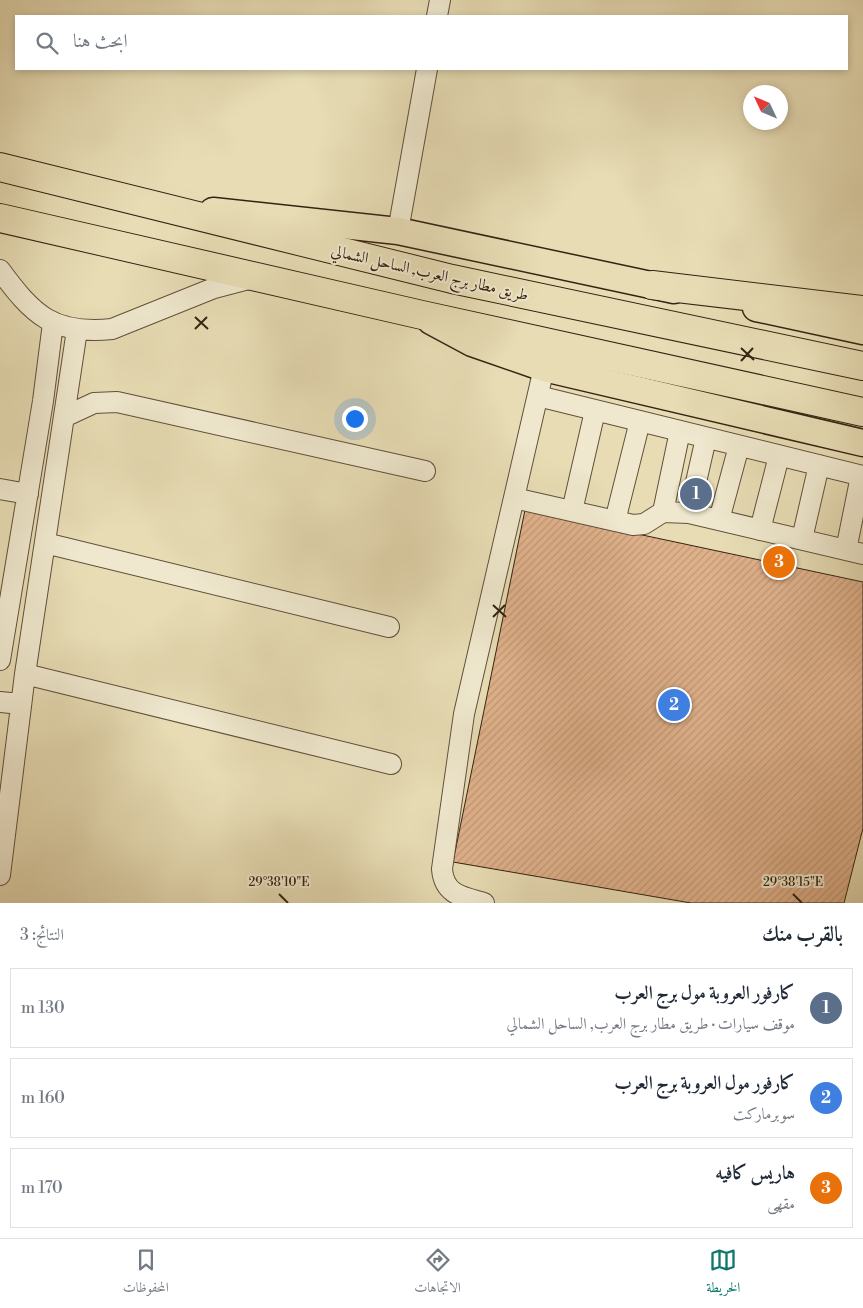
<!DOCTYPE html>
<html lang="ar">
<meta charset="utf-8">
<style>
:root{--surface:#fff;--page:#f2f2f3;--text:#1f2937;--muted:#747a83;--line:#e0e1e3;--accent:#0f766e}
body{margin:0;font-family:"Libre Bodoni",Amiri,serif;background:var(--page);color:var(--text);direction:rtl}
.compass{position:absolute;left:743px;top:85px;width:45px;height:45px;border-radius:50%;background:var(--surface);box-shadow:0 2px 8px #0003;rotate:314deg}
.you{position:absolute;left:354px;top:418px;width:18px;height:18px;margin:-12px;border:4px solid #fff;border-radius:50%;background:#1a73e8;box-shadow:0 0 0 8px #1a73e833}
.badge{display:grid;place-items:center;width:32px;height:32px;border-radius:50%;background:var(--accent);color:#fff;font-size:16px;font-weight:700}
.pin{position:absolute;translate:-50% -50%;border:2px solid #fff;box-shadow:0 1px 5px #0006}
.list{margin:0;padding:0;list-style:none}
h2{display:flex;justify-content:space-between;align-items:center;height:65px;margin:0;padding:0 20px;font-size:21px}
h2 small{font-size:16px;font-weight:400;color:var(--muted)}
.list li{display:grid;grid-template-columns:32px 1fr auto;gap:15px;align-items:center;box-sizing:border-box;height:80px;margin:0 10px 10px;padding:0 10px;border:1px solid var(--line);border-radius:0px}
.list b{display:block;font-size:19px;white-space:nowrap}
.list p{margin:0;font-size:16px;white-space:nowrap;color:var(--muted)}
.list em{font-size:16px;font-style:normal;color:var(--muted)}
.icon{flex:none;width:28px;height:28px;fill:none;stroke:currentColor;stroke-width:2;stroke-linecap:round;stroke-linejoin:round}
.map{position:relative;flex:none;width:863px;height:903px;overflow:hidden;direction:ltr}
.search{position:absolute;background:var(--surface);box-shadow:0 2px 8px #0003;left:15px;right:15px;top:15px;height:55px;display:flex;align-items:center;gap:12px;box-sizing:border-box;padding:0 18px;border-radius:0px;color:var(--muted);font-size:19px}
.sheet{height:335px;background:var(--surface)}
nav{display:flex;justify-content:space-around;align-items:center;box-sizing:border-box;height:70px;border-top:1px solid var(--line);background:var(--surface);font-size:14px;color:var(--muted)}
nav a{display:grid;justify-items:center;gap:2px}
nav .on{color:var(--accent)}
.map>svg:first-child{display:block}
.building{fill:url(#building-hatch);stroke:#352211}
.lines{fill:none;stroke-linecap:round;stroke-linejoin:round}
.minor-casing{stroke:#62503a;stroke-width:22}
.major-casing{stroke:#352211;stroke-width:29}
.highway-casing{stroke:#352211;stroke-width:30}
.minor{stroke:#efe8ce;stroke-width:20}
.major{stroke:#e7dcb4;stroke-width:26}
.highway{stroke:#e7dcb4;stroke-width:28}
.ticks{fill:none;stroke:#352211;stroke-width:2}
.labels{text-anchor:middle;stroke-width:4;stroke-linejoin:round;paint-order:stroke}
.street-label{font-size:16px;fill:#352211;stroke:#efe8ce}
.ticks-label{font-size:12px;text-anchor:middle;fill:#352211;stroke:#efe8ce;stroke-width:4;stroke-linejoin:round;paint-order:stroke}
</style>
<div class="map">
<svg width="863" height="903" viewBox="0 0 863 903">
<defs>
<pattern id="building-hatch" width="6" height="6" patternUnits="userSpaceOnUse" patternTransform="scale(1.25)"><rect width="6" height="6" fill="#dfb18b"/><path d="M-1 1l2-2M0 6l6-6M5 7l2-2" fill="none" stroke="#c09877"/></pattern>
</defs>
<rect width="100%" height="100%" fill="#e7dcb4"/>
<filter id="stains"><feTurbulence type="fractalNoise" baseFrequency=".004" numOctaves="4"/><feColorMatrix values="0 0 0 0 .2 0 0 0 0 .09 0 0 0 0 .02 0 0 0 .5 -.17"/></filter>
<radialGradient id="worn" r=".72"><stop offset=".6" stop-color="#630" stop-opacity="0"/><stop offset="1" stop-color="#630" stop-opacity=".3"/></radialGradient>
<path class="building" d="M525,510l338,72v246l-19,75h-153l-238,-41z"/>
<g class="lines">
<defs>
<path id="minor" d="M437,16l3,-16
M398,231l29,-162
M0,270c33,45 53,65 112,59l102,-41 38,-10
M538,396l325,80
M64,417l30,-14 23,-1 308,69
M0,489l28,5
M514,498l119,27 11,-1 19,-12 26,1 174,41
M572,511l23,-100
M663,512l17,-81
M689,513l17,-75
M719,520l20,-74
M615,521l25,-100
M760,530l19,-74
M802,539l17,-74
M45,543l344,84
M846,550l15,-74
M0,660l43,-259 10,-78
M25,674l366,90
M0,702l21,2
M0,875l25,-201 52,-344
M484,903c-21,-6 -40,-8 -42,-34l22,-155 80,-346"/>
<path id="major" d="M213,211l185,20 276,59
M756,308l107,23
M431,321l41,22 72,25 319,75"/>
<path id="highway" d="M0,167l452,112 411,87
M0,218l422,97 441,97
M652,285l211,25"/>
</defs>
<use href="#minor" class="minor-casing"/>
<use href="#major" class="major-casing"/>
<use href="#highway" class="highway-casing"/>
<use href="#minor" class="minor"/>
<use href="#major" class="major"/>
<use href="#highway" class="highway"/>
</g>
<path class="ticks" d="M195,317l13,12M195,329l12,-12M741,348l13,12M741,361l12,-13M493,605l13,12M493,617l12,-12M279,894l9,9M793,894l9,9"/>
<g class="labels">
<g class="street-label">
<text transform="translate(430 272) rotate(13)" y="6">طريق مطار برج العرب, الساحل الشمالي</text>
</g>
</g>
<g class="ticks-label">
<text x="279" y="886">29°38'10"E</text>
<text x="793" y="886">29°38'15"E</text>
</g>
<rect width="100%" height="100%" filter="url(#stains)"/>
<rect width="100%" height="100%" fill="url(#worn)"/>
</svg>
<svg class="compass" viewBox="-18 -18 36 36"><path d="M0-13l5 13h-10z" fill="#e53935"/><path d="M0 13l5-13h-10z" fill="#747a83"/></svg>
<div class="you"></div>
<div class="pin badge" style="left:696px;top:494px;background:#5c6f8a">1</div>
<div class="pin badge" style="left:674px;top:705px;background:#3f7fe0">2</div>
<div class="pin badge" style="left:779px;top:562px;background:#e8710a">3</div>
<div class="search"><svg class="icon" aria-label="search" viewBox="0 0 24 24"><circle cx="10" cy="10" r="6"/><path d="M15 15l6 6"/></svg>ابحث هنا</div>
</div>
<section class="sheet">
<h2>بالقرب منك<small>النتائج: 3</small></h2>
<ul class="list">
<li><span class="badge" style="background:#5c6f8a">1</span><div><b>كارفور العروبة مول برج العرب</b><p>موقف سيارات · طريق مطار برج العرب, الساحل الشمالي</p></div><em>130 m</em></li>
<li><span class="badge" style="background:#3f7fe0">2</span><div><b>كارفور مول العروبة برج العرب</b><p>سوبرماركت</p></div><em>160 m</em></li>
<li><span class="badge" style="background:#e8710a">3</span><div><b>هاريس كافيه</b><p>مقهى</p></div><em>170 m</em></li>
</ul>
</section>
<nav>
<a class="on"><svg class="icon" aria-label="map" viewBox="0 0 24 24"><path d="M3 6l6-2 6 2 6-2v14l-6 2-6-2-6 2zM9 4v14M15 6v14"/></svg>الخريطة</a>
<a><svg class="icon" aria-label="directions" viewBox="0 0 24 24"><path d="M12 3l9 9-9 9-9-9zM9 14v-3h6M13 9l2 2-2 2"/></svg>الاتجاهات</a>
<a><svg class="icon" aria-label="saved" viewBox="0 0 24 24"><path d="M7 4h10v16l-5-4-5 4z"/></svg>المحفوظات</a>
</nav>
